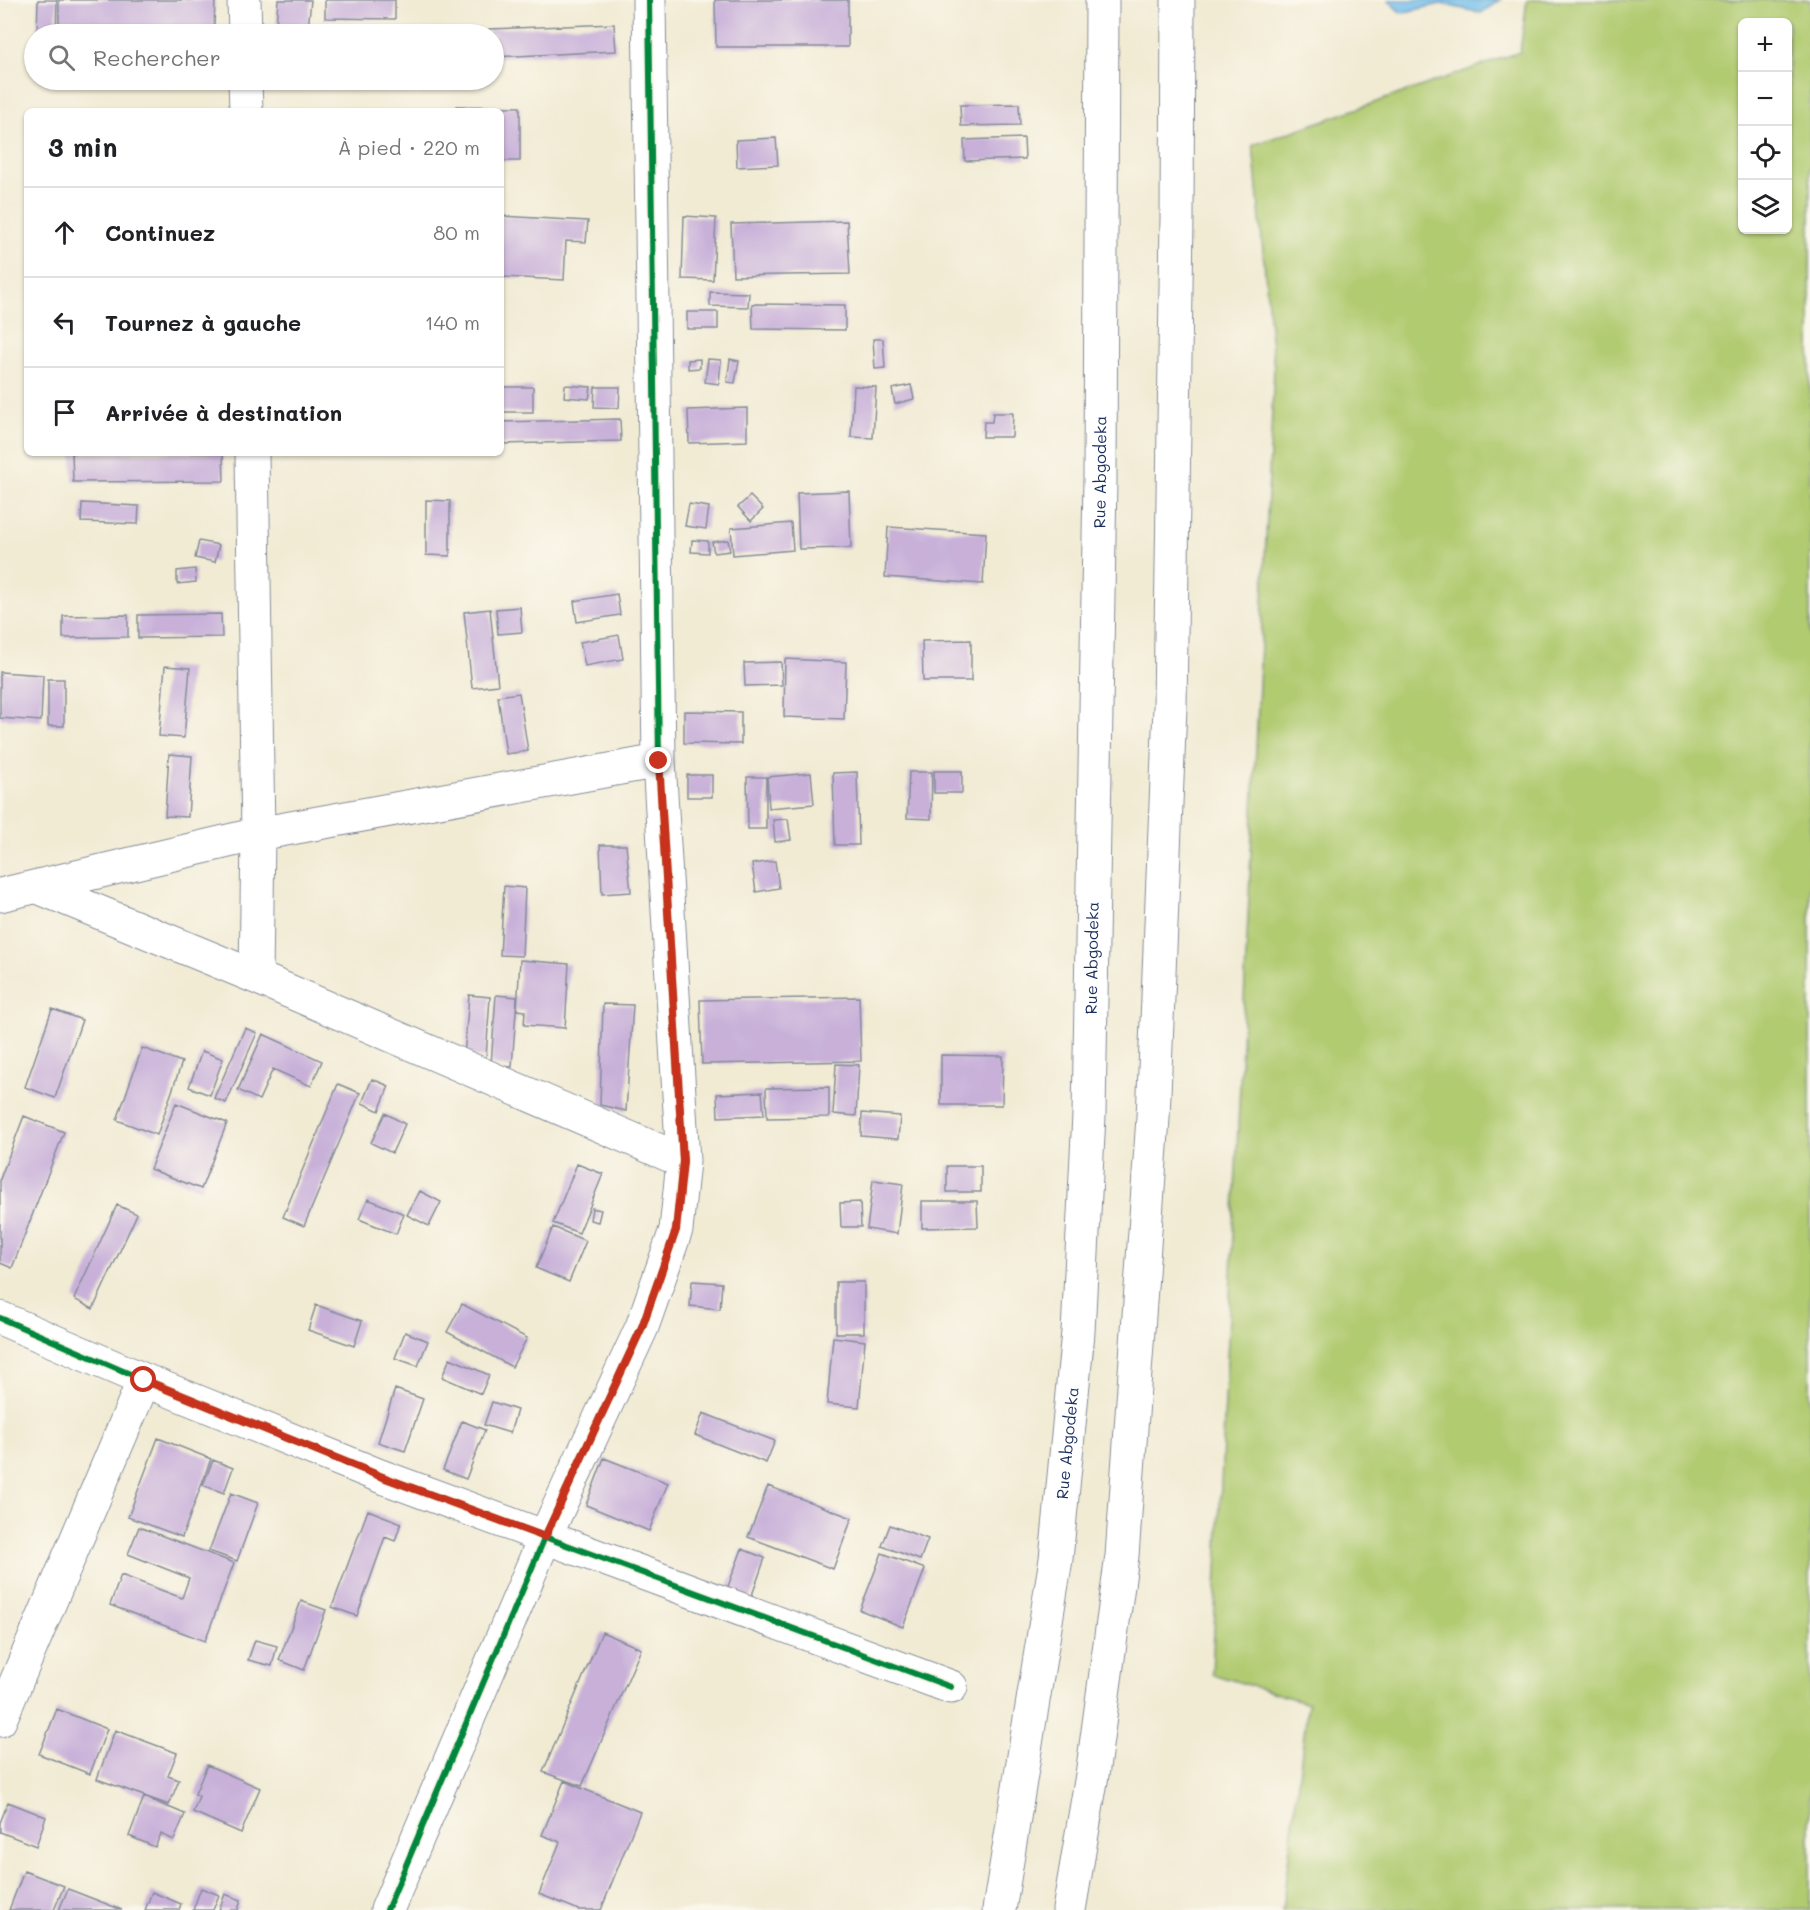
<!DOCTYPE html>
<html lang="fr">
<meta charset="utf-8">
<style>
:root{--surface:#fff;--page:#f6f6f6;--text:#202124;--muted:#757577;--line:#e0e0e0}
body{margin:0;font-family:Mali,sans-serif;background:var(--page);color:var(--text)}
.controls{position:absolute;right:18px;top:18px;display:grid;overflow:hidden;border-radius:9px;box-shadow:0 2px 4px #0004}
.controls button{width:54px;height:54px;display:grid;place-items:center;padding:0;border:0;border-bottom:2px solid var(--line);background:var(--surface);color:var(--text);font:30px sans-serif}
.stop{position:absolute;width:18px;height:18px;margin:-14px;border:4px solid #c8321e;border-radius:50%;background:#fff}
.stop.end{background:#c8321e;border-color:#fff;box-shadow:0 2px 6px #0008}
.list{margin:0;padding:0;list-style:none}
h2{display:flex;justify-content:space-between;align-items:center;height:78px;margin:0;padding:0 24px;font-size:26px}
h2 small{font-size:20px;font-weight:400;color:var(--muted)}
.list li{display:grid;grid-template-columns:39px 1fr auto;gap:18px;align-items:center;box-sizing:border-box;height:90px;padding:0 24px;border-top:2px solid var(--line)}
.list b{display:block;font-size:22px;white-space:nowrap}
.list em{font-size:20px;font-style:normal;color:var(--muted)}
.icon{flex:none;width:33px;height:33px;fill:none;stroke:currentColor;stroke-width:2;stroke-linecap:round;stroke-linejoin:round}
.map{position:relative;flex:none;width:1810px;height:1910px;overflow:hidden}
.search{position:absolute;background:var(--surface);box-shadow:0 2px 4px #0004;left:24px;top:24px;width:480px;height:66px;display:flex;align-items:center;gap:15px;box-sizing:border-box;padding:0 21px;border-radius:33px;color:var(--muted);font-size:22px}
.panel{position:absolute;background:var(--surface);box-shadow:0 2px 4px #0004;left:24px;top:108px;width:480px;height:348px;border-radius:9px}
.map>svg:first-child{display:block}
.green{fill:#b1cb71;stroke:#667d68;stroke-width:1.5;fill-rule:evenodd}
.water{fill:#6fbeea;stroke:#4576a4;stroke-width:1.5}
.building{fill:#c8b0d9}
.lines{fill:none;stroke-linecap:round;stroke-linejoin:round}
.minor-casing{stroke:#868d99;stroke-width:35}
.major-casing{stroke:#868d99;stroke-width:35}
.minor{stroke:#fff;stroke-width:33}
.major{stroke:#fff;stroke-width:33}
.cycleway-casing{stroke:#fbf7ec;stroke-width:10}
.cycleway{stroke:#00873e;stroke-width:6}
.route{stroke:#c8321e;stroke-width:8}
.labels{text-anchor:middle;stroke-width:6;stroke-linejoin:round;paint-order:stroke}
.street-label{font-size:16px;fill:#1b2f5e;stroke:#fbf7ec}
</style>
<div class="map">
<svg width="1810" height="1910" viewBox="0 0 1810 1910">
<rect width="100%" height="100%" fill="#fbf7ec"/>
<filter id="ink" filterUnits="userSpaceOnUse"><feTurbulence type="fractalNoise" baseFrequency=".0167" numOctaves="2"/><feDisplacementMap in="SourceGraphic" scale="12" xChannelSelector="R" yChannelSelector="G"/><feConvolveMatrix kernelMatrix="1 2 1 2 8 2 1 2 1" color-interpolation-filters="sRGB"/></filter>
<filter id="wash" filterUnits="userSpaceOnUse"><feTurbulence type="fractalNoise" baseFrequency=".008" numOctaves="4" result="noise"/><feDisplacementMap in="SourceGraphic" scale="24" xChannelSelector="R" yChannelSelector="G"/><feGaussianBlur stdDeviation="1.35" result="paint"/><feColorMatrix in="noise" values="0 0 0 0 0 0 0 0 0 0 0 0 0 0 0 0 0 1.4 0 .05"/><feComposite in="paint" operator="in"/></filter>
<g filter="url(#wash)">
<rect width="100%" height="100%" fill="#f1ebd4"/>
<path class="green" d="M1527,0h283v1910h-528l26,-207 -96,-29 62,-1305 -21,-224 267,-93zM1742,22h46v208h-46z"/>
<path class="water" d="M1388,0h112l-19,13 -40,-9 -40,9z"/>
<g id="blocks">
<path class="building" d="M38,0h19l-1,34h-19z
M59,0h156l-1,28h-106v6h-49z
M278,0h33l-3,29 -32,-4z
M325,0h70v19l-70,-1z
M715,0h133v47h-132z
M614,24l2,27 -122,6v-23h-5v-5z
M1019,104l1,21 -59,1 -1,-21z
M456,106l64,1v54h-19v-50h-45z
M776,138l2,27 -41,2 -1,-27z
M1024,138l1,21 -60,2 -1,-21z
M501,216l87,5 -2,21 -20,-1 -2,39 -63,-3z
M684,216l32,2 -3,62 -31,-1z
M847,221l3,53 -117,2 -2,-52z
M710,292l39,1 -1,14 -38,-1z
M752,304l93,1v25l-92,-1z
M687,312h31v17h-31z
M873,339h10l2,29 -10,1z
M700,359v9l-12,1v-9z
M708,359l13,1 -2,24 -14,-2z
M730,359l9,2 -4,22 -8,-1z
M565,385l26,2 -2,12 -25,-2z
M911,385l3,14 -19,5 -3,-15z
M854,386l22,1 -3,51 -22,-1z
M501,387h32v25h-32z
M595,387h25l-1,21 -25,-1z
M747,408v33l-58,2 -1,-33z
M993,413h20l-1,24h-29l1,-15h8z
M620,419l1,22 -120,3v-22z
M72,453h151l1,28 -151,1z
M849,491l2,57 -52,1 -2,-56z
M750,496l13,13 -12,12 -13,-14z
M426,500l24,1v55l-24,-1z
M82,503l57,3 -1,18 -57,-2z
M689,504l20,3 -3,22 -21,-3z
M791,523l2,27 -60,5 -2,-27z
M888,527l98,6 -3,51 -98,-7z
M692,540l16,1v12l-17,-1z
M728,540l2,11 -16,2 -2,-11z
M199,541l20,4 -4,17 -20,-4z
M195,569l1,13 -19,2v-13z
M617,594l3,21 -43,7 -3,-21z
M520,607l2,25 -24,2 -2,-25z
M490,609l8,76 -26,3 -8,-76z
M221,614l1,23 -84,1v-23z
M128,615v22l-65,1v-22z
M619,635l4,24 -38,7 -5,-24z
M971,640v41h-48l-1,-40z
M785,659l61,3 -2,57 -60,-2z
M781,662l1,23 -37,1 -1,-23z
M165,666l25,2 -6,70 -25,-2z
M0,672l43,3 -2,46 -41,-3z
M48,679h16v47h-16z
M519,693l9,58 -22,3 -8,-58z
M684,711l57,1v32l-57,-1z
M169,754l23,2 -4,61 -23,-1z
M934,771h28v22h-28z
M857,772l2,73h-24l-2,-72z
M909,772h23l-1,47 -24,-1z
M811,773l3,31 -45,4 -2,-31z
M687,775h25v22h-25z
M747,777h19v52h-18z
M788,819l3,21 -16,2 -2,-22z
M600,845h26l5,47 -29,2z
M775,861l4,27 -23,4 -4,-28z
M504,886l21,2 -3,68 -22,-1z
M520,960l49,4 -4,64 -41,-3 1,-14 -8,-1z
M469,995l21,2 -4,61 -22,-2z
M496,995l21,2 -5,70 -21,-2z
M859,997l2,64 -159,3 -2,-64z
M603,1004l30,1 -7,106 -26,-6z
M52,1009l30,11 -27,78 -30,-11z
M245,1028l12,5 -31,70 -12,-5z
M263,1034l59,27 -11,25 -38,-17 -14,31 -21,-10z
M142,1048l40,14 -25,73 -40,-15z
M202,1051l21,8 -13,36 -21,-8z
M941,1055l62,1 -1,49h-61z
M836,1064l23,1 -3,51 -23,-2z
M372,1079l17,7 -10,25 -17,-8z
M338,1084l22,9 -56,133 -21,-9z
M829,1087v30l-62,1 -1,-30z
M762,1092l2,23 -46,2 -1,-23z
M176,1103l51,20 -26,66 -51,-20z
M385,1113l20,11 -13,29 -21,-10z
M862,1113l38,3 -2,23 -37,-3z
M24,1116l40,16 -52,136 -12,-5v-84z
M577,1164l26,10 -24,59 -26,-10z
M947,1166h34v26h-34z
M873,1180l30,4 -6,50 -30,-5z
M420,1191l21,11 -12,24 -22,-11z
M368,1199l36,15 -8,20 -37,-15z
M922,1201h55l1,26 -56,1z
M860,1202l1,25h-20l-1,-24z
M117,1205l20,9 -44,95 -19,-10z
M592,1208l9,2 -3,12 -8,-2z
M553,1227l33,14 -17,41 -33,-14z
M692,1281l30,2 -2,26 -30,-3z
M836,1282h28v51h-28z
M462,1304l65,34 -15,29 -65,-35z
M316,1305l46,16 -8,25 -46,-16z
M405,1332l23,9 -10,25 -23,-8z
M833,1337l32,4 -6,66 -32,-3z
M450,1358l39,17 -8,19 -39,-17z
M395,1389l28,10 -18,52 -27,-9z
M492,1402l25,8 -7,23 -26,-8z
M703,1413l72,28 -9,22 -71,-28z
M462,1421l23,9 -19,49 -23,-9z
M158,1438l53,21 -29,78 -54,-20z
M604,1458l64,25 -19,48 -63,-26z
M213,1460l20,8 -9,25 -21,-8z
M768,1486l84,32 -19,51 -85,-32z
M231,1493l27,10 -21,58 -28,-10z
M368,1510l33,13 -6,18 -10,-4 -28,79 -25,-9z
M890,1525l38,14 -8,21 -38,-14z
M139,1527l95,36 -29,78 -95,-36 11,-30 61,23 7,-20 -61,-24z
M742,1549l23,9 -14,40 -24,-9z
M882,1553l43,16 -22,58 -43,-17z
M301,1601l25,9 -22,60 -25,-10z
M602,1632l39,17 -59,137 -39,-14z
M255,1640l22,6 -5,20 -24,-6z
M57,1709l50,20 -17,45 -51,-20z
M115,1730l62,23 -9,23 11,4 -10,25 -72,-26z
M207,1765l53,23 -19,45 -48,-21 6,-16 -4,-2z
M564,1781l76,31 -39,98h-22l-40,-16 21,-52 -18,-7z
M144,1797l41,17 -11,26 -13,-6 -6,13 -26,-11z
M8,1802l38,15 -10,29 -36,-14v-9z
M24,1871l40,15 -10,24h-45z
M201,1888l18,7 -6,15h-20z
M68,1889l54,21h-63z
M152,1892l29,12 -2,6h-34z
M225,1894l16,6 -3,10h-19z"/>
</g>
</g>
<g filter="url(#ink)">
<use href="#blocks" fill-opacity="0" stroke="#868d99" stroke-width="1.5"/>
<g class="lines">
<defs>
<path id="minor" d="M244,0l1,34
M245,80l1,31
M252,453l6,381 -2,143
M38,887l218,90 427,184
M0,895l258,-61 401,-73
M0,1318l144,62 236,96 571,211
M0,1720l144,-340
M387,1910l158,-373 97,-210 34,-97 7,-69 -24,-400 -10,-761"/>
<g id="major">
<path id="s1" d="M999,1910l57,-351 22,-227 11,-217 11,-636 2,-479"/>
<path d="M1069,1910l23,-135 30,-219 31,-438 17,-411 7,-489 1,-218"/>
</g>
</defs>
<use href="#minor" class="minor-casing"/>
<use href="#major" class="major-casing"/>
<use href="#minor" class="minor"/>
<use href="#major" class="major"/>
<defs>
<path id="cycleway" d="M0,1318l144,62 236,96 571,211
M387,1910l158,-373 97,-210 34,-97 7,-69 -24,-400 -10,-761"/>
</defs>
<use href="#cycleway" class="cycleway-casing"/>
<use href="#cycleway" class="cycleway"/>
</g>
</g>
<g class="lines" filter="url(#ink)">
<path class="route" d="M144,1380l236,96 165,61 97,-210 34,-97 7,-69 -24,-400"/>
</g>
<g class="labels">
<g class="street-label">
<text dy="6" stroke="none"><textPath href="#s1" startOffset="1444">Rue Abgodeka</textPath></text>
<text dy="6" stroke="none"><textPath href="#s1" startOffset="958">Rue Abgodeka</textPath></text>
<text dy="6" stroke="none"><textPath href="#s1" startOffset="472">Rue Abgodeka</textPath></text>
</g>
</g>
</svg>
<div class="controls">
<button>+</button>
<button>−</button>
<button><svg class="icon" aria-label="locate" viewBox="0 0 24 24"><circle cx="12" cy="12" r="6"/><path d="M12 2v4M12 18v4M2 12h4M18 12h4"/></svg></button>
<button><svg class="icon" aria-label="layers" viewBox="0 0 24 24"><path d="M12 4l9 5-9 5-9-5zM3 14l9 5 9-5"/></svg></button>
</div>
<div class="stop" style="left:144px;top:1380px"></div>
<div class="stop end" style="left:659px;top:761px"></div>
<div class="search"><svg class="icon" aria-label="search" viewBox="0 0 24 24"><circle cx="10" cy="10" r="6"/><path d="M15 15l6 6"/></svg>Rechercher</div>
<section class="panel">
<h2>3 min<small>À pied · 220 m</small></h2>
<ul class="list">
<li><svg class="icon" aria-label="ahead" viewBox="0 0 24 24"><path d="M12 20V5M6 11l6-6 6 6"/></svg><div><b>Continuez</b></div><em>80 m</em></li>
<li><svg class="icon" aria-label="left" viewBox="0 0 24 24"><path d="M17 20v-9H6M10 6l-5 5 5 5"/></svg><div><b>Tournez à gauche</b></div><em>140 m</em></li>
<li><svg class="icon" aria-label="arrive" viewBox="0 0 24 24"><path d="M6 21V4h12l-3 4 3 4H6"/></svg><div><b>Arrivée à destination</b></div></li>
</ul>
</section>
</div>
